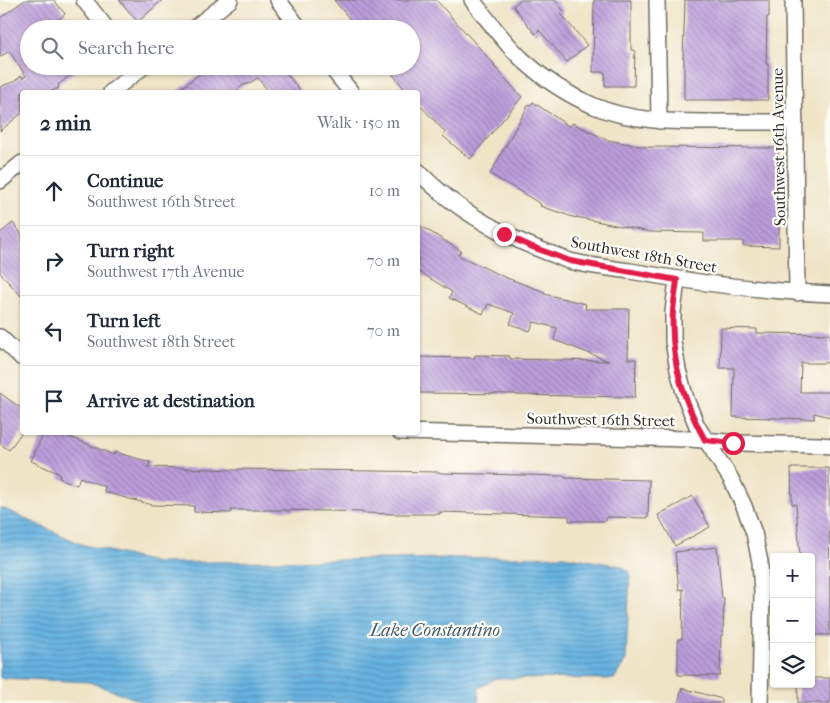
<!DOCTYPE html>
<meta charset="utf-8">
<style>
:root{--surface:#fff;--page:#f2f2f3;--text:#1f2937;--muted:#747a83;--line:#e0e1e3}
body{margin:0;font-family:"IM FELL French Canon",serif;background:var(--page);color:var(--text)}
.controls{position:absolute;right:15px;bottom:15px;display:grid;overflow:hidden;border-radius:5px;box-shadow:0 1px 4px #0004}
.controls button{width:45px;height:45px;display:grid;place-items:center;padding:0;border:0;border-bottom:1px solid var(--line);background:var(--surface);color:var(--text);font:25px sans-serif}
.stop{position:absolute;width:15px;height:15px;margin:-11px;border:4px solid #e11d48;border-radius:50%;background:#fff}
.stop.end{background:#e11d48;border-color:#fff;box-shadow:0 1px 5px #0008}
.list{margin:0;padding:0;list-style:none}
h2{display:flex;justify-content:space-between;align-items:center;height:65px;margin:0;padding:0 20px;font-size:21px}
h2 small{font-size:16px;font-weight:400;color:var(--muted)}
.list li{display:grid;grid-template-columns:32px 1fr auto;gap:15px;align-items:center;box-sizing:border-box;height:70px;padding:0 20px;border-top:1px solid var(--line)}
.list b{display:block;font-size:19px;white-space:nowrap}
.list p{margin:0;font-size:16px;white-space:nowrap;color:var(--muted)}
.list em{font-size:16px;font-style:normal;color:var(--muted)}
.icon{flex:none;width:28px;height:28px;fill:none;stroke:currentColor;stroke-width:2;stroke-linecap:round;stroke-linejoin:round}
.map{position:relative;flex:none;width:830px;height:703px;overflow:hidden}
.search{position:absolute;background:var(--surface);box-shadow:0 1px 4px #0004;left:20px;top:20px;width:400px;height:55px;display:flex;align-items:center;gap:12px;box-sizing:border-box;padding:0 18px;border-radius:28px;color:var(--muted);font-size:19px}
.panel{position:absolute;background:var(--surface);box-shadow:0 1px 4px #0004;left:20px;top:90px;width:400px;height:345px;border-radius:5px}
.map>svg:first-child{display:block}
.water{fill:url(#water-rules);stroke:#496e86}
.building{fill:url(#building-back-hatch)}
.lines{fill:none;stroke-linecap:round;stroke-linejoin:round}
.minor-casing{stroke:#706c62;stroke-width:18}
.minor{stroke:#fff;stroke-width:15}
.route{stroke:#e11d48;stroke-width:6}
.labels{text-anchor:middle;stroke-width:4.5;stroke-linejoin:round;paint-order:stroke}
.street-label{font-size:16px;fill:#2b2b2b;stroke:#fdfcf7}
.water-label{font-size:18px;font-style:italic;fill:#405a6a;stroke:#fdfcf7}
</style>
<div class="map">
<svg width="830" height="703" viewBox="0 0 830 703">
<defs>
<pattern id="water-rules" width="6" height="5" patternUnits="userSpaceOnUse" patternTransform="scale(1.25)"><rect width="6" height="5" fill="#67b2e0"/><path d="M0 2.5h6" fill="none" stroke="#5591b6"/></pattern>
<pattern id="building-back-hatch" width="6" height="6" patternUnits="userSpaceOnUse" patternTransform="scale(1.25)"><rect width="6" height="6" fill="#bc9ddb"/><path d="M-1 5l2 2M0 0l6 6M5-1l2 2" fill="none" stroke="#9980b2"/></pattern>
</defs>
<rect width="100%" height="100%" fill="#fdfcf7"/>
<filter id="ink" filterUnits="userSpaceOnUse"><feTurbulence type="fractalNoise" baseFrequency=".02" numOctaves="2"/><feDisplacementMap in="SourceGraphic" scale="10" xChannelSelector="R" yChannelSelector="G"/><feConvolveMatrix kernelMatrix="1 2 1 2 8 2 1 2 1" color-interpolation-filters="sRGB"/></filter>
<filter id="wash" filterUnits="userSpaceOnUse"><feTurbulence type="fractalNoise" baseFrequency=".0096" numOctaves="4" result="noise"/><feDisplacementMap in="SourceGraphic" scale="20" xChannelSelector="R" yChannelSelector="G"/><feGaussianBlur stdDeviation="1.12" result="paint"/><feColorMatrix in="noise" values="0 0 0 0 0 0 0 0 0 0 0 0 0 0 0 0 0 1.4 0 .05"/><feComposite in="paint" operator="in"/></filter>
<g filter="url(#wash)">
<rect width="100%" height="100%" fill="#f0e4c7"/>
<path class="water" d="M0,507l81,37 76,19 407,-7 57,10 9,6 -4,88 -12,19 -118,-1 -17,10 -1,15h-332l-57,-21 -89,-4z"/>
<g id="blocks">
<path class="building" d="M25,0h29l11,14 -17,15h-19v37h53l-24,19 1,3 -10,4h-27v21l-22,18v-44l15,-6 7,-6v3l4,-2 -17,-25 -9,6v-39z
M119,0h43l-24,22z
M334,0h102l59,65 -1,1 28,31 -52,62 -27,-23 2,-4 -27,-29v-11h-11l-21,-26h25v-37h-53z
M520,0h35l9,11 -3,3 26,31 -20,17 -28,-32 -4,4 -22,-28z
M594,0h37v50h4l-1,36h-29v-14h-12z
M685,0h84v17h-2l-1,47h2v36h-84v-42h-1z
M210,66h71l20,26h-32l-11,-14 -12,7 -1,-1 -11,8h-58z
M533,102l37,25 2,-4 35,17 39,7 132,1 -1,58h2v41l-36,-1v-5h-39v-8l-54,-1 -74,-15v1l-36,-12 1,-2 -51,-30 39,-70 2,1z
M13,223l9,12v62l-22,-24v-40z
M418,224l43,27 -3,4 46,22 41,15 -1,2 42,10 -1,5h44l-1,50h8l-1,38 -119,-2v-1l-98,-1v-36l57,1v-3l35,1v3l99,2 -55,-21 3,-12 -23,-6 -4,9 -20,-7 4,-11 -26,-9 -5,10 -34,-16 3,-6 -34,-21z
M721,328l36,1v4l73,1v29h-29l-1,29h30v25l-16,-4v6l-81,-2 1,-49h-14z
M0,393l22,16v23l-13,18 -9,-6z
M44,432h26l-2,4 46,19v-3l36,10 -2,5 90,3v-1l202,3v1l83,2 42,1v2l84,2 -1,38 -42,-1v4h-37v-5l-129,-4v2h-42l-36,-1v-1l-30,-1 -58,-1h-43v3l-37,-1v-6l-42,-1 -48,-13 1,-5 -25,-10 -3,8 -18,-7 1,-4 -29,-13z
M791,468h38l1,167h-19v-78h-11l-4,-53h-4z
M693,496l17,31 -35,19 -17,-31z
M717,547l5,51h2l-1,37h-2l-1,41 -42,-1v-36h4l1,-50 -4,1 -4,-38z
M811,678h19v25h-32v-19h13z
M682,688l40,11v4h-44z"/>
</g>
</g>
<g filter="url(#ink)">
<use href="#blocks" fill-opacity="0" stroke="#706c62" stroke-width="1"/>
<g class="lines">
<defs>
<path id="minor" d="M84,0l23,29
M278,0l22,29
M472,0c17,21 32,43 52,61 21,19 44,34 70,45 38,16 81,16 121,16 26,0 53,0 80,0
M657,0l2,121
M793,0l4,293
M193,29l37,-29
M330,66l21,26
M111,92l33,-26
M418,171c35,37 83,64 131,82 7,2 14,6 21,8 19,5 40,7 60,10 66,12 133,20 200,23
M0,181l22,-18
M677,280l-4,32v29l5,29 8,29 11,27 34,53 13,27 10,27 6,29 2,30 -2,111
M0,337l22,21
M400,432l290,7 50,4 80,2 10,1"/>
</defs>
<use href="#minor" class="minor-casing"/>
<use href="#minor" class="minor"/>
</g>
</g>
<g class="lines" filter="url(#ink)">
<path class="route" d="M504,234l26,12 40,15 107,19c-1,10 -3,20 -4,31 -3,45 10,90 32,129l28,3"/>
</g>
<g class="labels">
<g class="street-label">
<text transform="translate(778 147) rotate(-91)" y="6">Southwest 16th Avenue</text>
<text transform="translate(644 254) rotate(10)" y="6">Southwest 18th Street</text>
<text transform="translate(601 419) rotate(1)" y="6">Southwest 16th Street</text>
</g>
<g class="water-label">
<text x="435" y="636">Lake Constantino</text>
</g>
</g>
</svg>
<div class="controls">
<button>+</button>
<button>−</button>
<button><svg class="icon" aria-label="layers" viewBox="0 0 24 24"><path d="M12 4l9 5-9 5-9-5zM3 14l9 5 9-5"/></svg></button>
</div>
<div class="stop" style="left:733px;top:443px"></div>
<div class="stop end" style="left:504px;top:234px"></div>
<div class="search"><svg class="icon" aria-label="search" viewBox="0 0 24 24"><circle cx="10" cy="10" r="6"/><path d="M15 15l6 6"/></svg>Search here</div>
<section class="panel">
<h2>2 min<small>Walk · 150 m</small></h2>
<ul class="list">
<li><svg class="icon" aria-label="ahead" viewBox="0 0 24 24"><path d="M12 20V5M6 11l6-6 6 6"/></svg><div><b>Continue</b><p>Southwest 16th Street</p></div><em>10 m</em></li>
<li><svg class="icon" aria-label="right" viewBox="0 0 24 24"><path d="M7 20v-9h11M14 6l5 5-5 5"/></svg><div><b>Turn right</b><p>Southwest 17th Avenue</p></div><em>70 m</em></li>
<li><svg class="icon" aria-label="left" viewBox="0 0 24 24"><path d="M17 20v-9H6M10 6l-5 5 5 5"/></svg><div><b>Turn left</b><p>Southwest 18th Street</p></div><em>70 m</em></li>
<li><svg class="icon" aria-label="arrive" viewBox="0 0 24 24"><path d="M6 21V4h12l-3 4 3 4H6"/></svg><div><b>Arrive at destination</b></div></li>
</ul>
</section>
</div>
